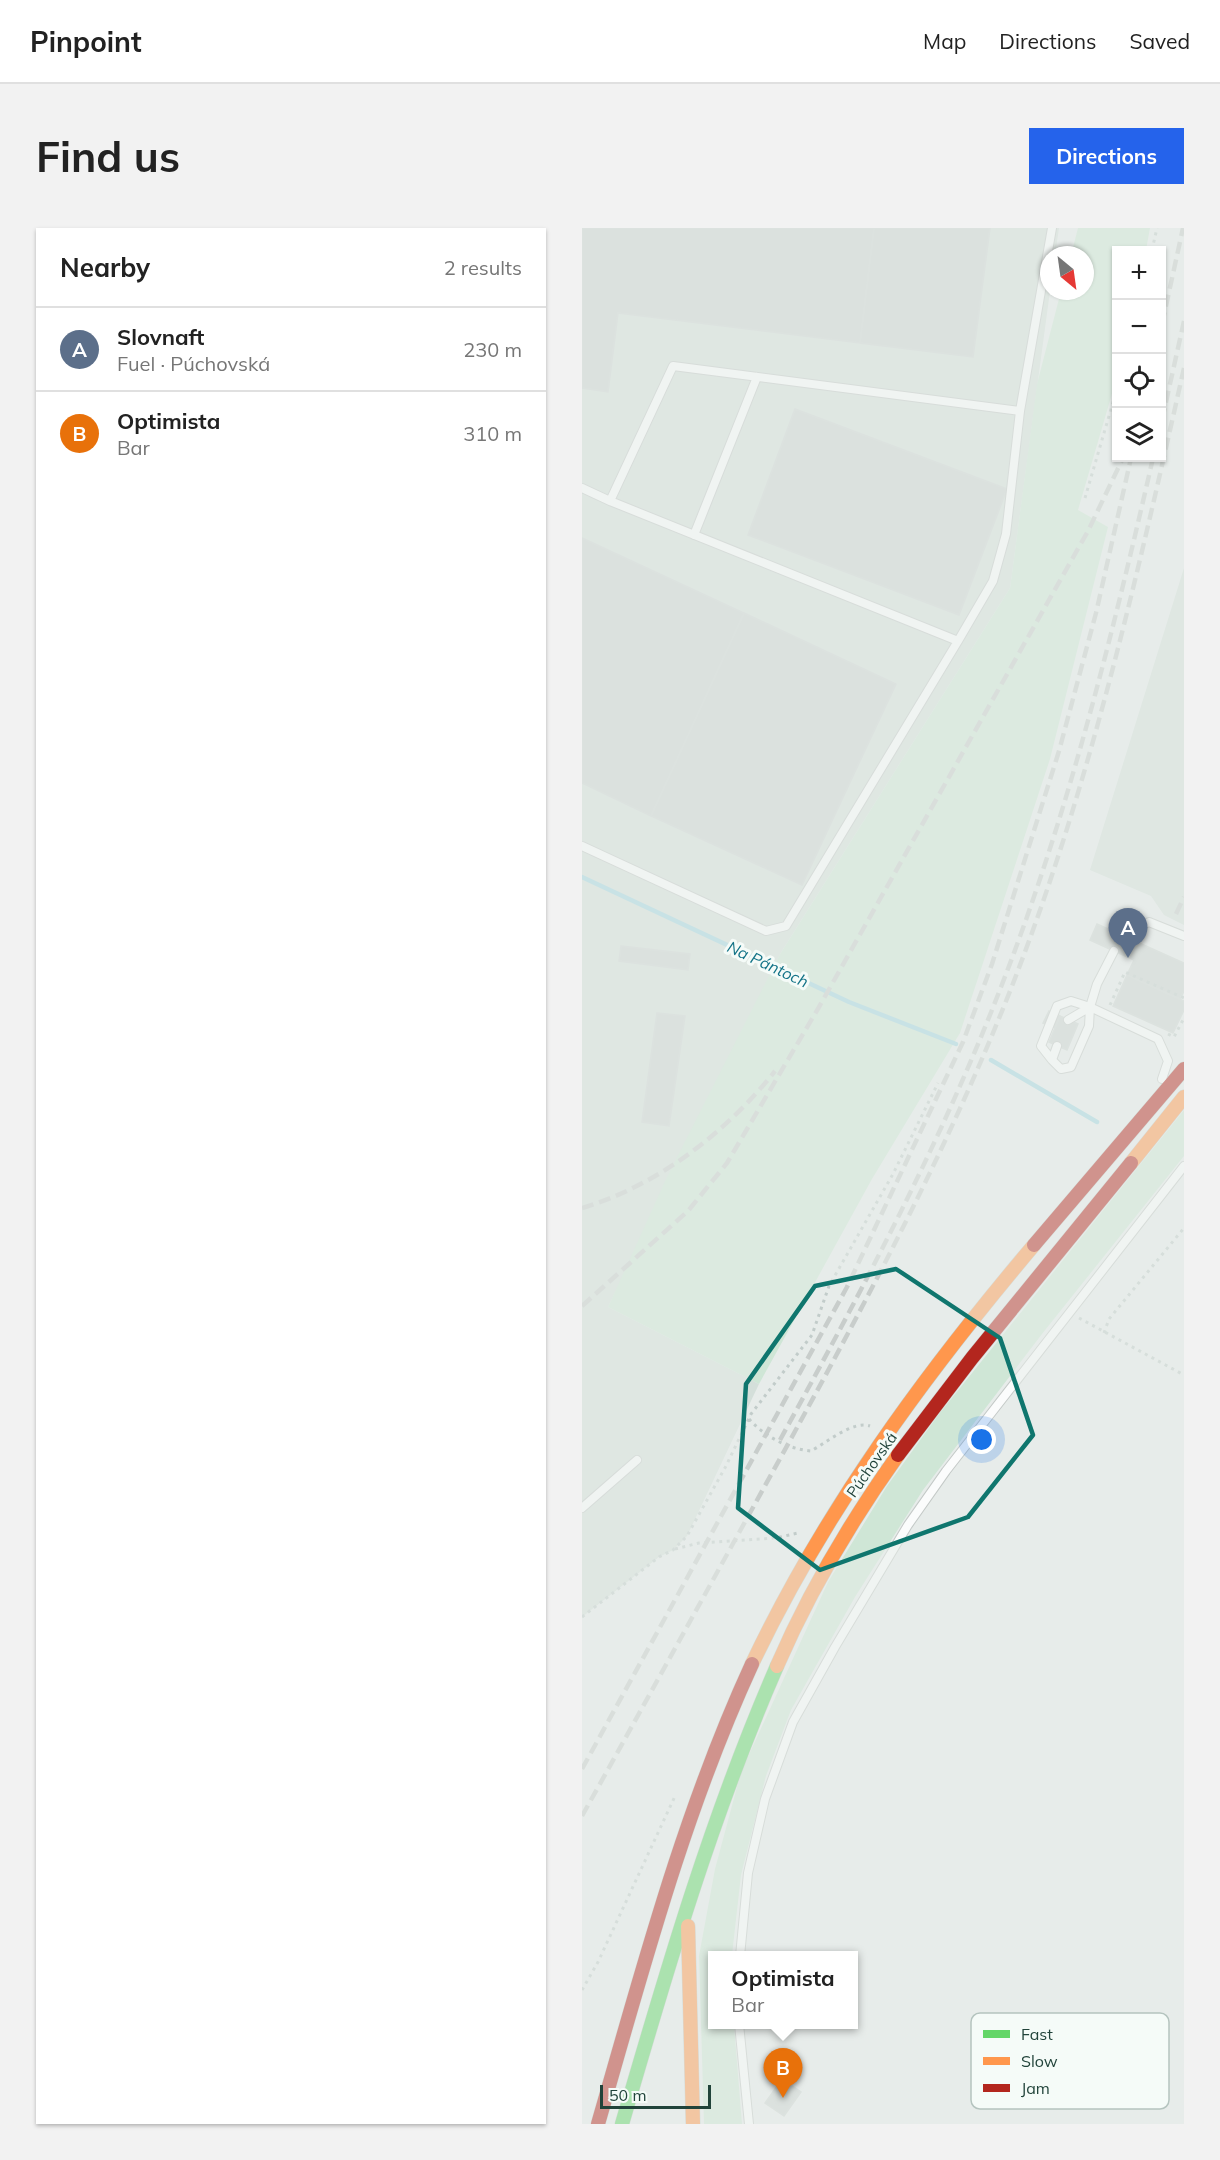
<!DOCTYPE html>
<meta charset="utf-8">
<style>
:root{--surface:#fff;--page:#f2f2f2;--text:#222;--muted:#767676;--line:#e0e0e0;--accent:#2563eb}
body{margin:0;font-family:Mulish,sans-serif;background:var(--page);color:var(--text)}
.controls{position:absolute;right:18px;top:18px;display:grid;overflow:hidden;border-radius:0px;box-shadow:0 2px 4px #0004}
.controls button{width:54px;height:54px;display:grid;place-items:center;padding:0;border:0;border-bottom:2px solid var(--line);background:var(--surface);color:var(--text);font:30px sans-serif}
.compass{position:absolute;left:458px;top:18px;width:54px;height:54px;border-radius:50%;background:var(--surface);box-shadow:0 2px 4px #0004;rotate:151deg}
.scale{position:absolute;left:18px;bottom:15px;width:111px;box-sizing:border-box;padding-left:6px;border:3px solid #21433a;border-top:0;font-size:16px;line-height:21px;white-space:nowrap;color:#21433a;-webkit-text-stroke:4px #f5fbf8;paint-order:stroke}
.you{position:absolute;left:400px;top:1212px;width:21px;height:21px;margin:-15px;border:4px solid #fff;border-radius:50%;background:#1a73e8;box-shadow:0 0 0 9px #1a73e833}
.badge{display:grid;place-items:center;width:39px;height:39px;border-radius:50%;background:var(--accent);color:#fff;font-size:20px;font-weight:700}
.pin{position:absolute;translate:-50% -50px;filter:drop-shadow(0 2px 3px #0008)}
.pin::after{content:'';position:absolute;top:32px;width:21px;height:18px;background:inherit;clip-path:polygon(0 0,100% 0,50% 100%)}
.popup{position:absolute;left:126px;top:1723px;width:150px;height:78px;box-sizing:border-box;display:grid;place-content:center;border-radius:0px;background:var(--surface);filter:drop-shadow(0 2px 4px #0005);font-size:20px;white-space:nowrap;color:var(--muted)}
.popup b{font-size:22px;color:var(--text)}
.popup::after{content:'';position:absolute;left:50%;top:100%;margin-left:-12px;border:12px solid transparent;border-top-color:var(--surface)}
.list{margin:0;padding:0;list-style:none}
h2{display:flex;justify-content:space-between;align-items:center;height:78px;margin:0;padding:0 24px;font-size:26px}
h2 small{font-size:20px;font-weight:400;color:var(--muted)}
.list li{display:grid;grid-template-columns:39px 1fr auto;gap:18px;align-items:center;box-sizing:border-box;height:84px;padding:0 24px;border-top:2px solid var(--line)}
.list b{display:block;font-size:22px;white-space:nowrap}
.list p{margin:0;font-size:20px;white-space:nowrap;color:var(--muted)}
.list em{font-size:20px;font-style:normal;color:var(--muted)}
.icon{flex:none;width:33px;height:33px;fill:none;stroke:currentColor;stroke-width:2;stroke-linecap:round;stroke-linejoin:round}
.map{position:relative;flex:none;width:602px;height:1896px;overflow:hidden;border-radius:0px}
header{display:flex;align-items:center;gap:36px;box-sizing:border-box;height:84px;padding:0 30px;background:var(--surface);border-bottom:2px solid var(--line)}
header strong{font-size:28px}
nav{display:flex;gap:33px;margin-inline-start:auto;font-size:21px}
.intro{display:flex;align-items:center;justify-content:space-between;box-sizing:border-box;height:144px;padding:0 36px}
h1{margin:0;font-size:42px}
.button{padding:15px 27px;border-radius:0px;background:var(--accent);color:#fff;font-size:21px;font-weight:700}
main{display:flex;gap:36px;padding:0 36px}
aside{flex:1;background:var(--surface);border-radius:0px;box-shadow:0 2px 4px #0004}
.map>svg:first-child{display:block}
.built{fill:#d4dfda}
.green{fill:#cfe6d6}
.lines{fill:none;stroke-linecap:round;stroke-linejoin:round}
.stream{stroke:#a3d6df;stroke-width:4.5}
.building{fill:#cdd3d1;stroke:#cfd5d3;stroke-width:1.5}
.lane-casing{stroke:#c4c9c7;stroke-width:10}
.fast-casing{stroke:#c2cac7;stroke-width:15}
.slow-casing{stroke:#c2cac7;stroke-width:15}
.jam-casing{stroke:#c2cac7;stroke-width:15}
.path{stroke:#c2ccca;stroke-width:3;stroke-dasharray:3 4.5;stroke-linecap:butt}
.lane{stroke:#fbfcfc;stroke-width:8}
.fast{stroke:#63d668;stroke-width:14}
.slow{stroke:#ff974d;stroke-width:14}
.jam{stroke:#b3261e;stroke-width:14}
.rail{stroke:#c8cdcb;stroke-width:4.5;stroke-dasharray:12 6;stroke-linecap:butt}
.marked{fill:none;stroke:#0f766e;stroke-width:4.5;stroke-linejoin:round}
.labels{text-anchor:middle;stroke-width:6;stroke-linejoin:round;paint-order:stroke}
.street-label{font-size:15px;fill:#21433a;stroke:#f5fbf8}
.water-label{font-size:16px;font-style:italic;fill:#137387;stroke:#f5fbf8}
.key{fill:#f5fbf8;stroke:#b5c4bf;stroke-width:1.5}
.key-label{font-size:16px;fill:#21433a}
</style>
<header>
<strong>Pinpoint</strong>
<nav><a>Map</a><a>Directions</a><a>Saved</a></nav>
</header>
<div class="intro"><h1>Find us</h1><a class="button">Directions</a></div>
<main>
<aside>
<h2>Nearby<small>2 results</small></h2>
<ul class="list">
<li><span class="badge" style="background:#5c6f8a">A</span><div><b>Slovnaft</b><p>Fuel · Púchovská</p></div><em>230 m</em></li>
<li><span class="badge" style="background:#e8710a">B</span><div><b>Optimista</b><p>Bar</p></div><em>310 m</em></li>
</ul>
</aside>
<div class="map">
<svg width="602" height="1896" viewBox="0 0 602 1896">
<rect width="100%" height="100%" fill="#e7ecea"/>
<path class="built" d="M0,0h477l-4,27h-6l1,36 -40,297 -230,366 -172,353 151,77 -72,152 -14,14 -14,7 -77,60z
M602,340v357l-20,-10 -13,-19 -61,-26z"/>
<path class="green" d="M496,0h72l-4,22h-30v130l-38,130 30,17 -58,232 -90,274 -88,146 -113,205 -151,-77 58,-128 114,-225 230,-366 27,-204 24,-93h24v-36h-14z
M602,882v46l-142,178 -119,156 -68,107 -64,113 -25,66 -25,99 -9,80 -20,1v68l22,1 8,99h-38l-5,-168 16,-87 26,-97 87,-190 59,-96 52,-72z"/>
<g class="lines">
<path class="stream" d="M0,649l267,125 107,42
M409,832l106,62"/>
</g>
<path class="building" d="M0,0h292l-14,115 -242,-30 -10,79 -26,-4z
M292,0h116l-17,129 -113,-14z
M213,181l212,80 -48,126 -211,-80z
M0,310l162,75 -93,203 -69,-33z
M162,385l152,71 -94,201 -151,-69z
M515,696l87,39v28l-4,8 -53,-24 7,-15 -44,-20z
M39,718l69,8 -2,16 -69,-9z
M545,747l57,26v9l-11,23 -60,-27z
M467,783l11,5 -5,12 -12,-5z
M75,785l28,3 -16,110 -27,-4z
M478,788l18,8 -11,26 -18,-8z
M200,1851l19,13 -17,24 -19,-13z"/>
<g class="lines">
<defs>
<path id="lane" d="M0,260l28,13 63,-135 347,45 32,-183
M112,307l63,-158
M376,413l35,-60 13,-47 14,-123
M0,618l184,85 20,-5 172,-285 -348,-140
M540,707l27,-13 35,14
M532,723l-17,33 -7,23 68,32 10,22 -6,18
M486,792l22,-13
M475,818l-5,14 9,9 10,-2 18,-41 1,-19
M470,832l-11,-14 16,-40 14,-5 19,6
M0,1280l55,-48
M158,1728l8,-83 17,-74 28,-77 42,-75 73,-122 38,-54 238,-305
M157,1796l10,100"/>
<path id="fast" d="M40,1896c45,-155 90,-309 155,-458"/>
<path id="slow" d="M549,935l53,-66
M170,1436c73,-154 172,-289 282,-419
M195,1438c32,-74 74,-145 121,-211
M106,1698l5,198"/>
<path id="jam" d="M452,1017l150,-176
M316,1227l74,-97 159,-195
M16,1896c45,-156 86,-312 154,-460"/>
</defs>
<use href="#lane" class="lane-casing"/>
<use href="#fast" class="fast-casing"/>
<use href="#slow" class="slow-casing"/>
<use href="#jam" class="jam-casing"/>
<path class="path" d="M570,22l5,-22
M503,270l31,-106
M528,777l15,-33 59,26
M586,806l6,3 10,-19
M497,1090l105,57
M522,1105l5,-14 75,-91
M167,1191c15,17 39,30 62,32 15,-8 42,-31 59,-25
M93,1321l24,-6 77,-5 22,-5
M0,1389l77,-60 14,-7 14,-14 39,-70 25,-52 61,-79 17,-49 64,-112 45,-91
M0,1762l16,-28 78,-168"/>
<use href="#lane" class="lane"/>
<use href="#fast" class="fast"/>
<use href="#slow" class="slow"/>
<use href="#jam" class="jam"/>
<path class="rail" d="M580,96l21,-96
M580,192l22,-99
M594,686l8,-17
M0,980c75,-22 145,-76 193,-137
M0,1078l106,-95 39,-48 92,-156 269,-476 35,-73
M198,1212c81,-148 160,-295 221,-453 67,-172 111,-350 152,-529
M0,1541l265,-482 116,-245 29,-78 67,-213 37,-138 35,-155
M0,1588c67,-120 133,-240 200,-361 84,-153 166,-306 230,-469 78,-200 125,-409 172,-618"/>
</g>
<path d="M0 0H602V1896H0ZM314,1041l104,69 33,97 -65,82 -148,53 -82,-62 8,-124 69,-98z" fill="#e7ecea" fill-opacity=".55" fill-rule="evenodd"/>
<path class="marked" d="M314,1041l104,69 33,97 -65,82 -148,53 -82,-62 8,-124 69,-98z"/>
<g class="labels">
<g class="street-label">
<text transform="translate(290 1237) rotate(-55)" y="5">Púchovská</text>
</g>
<g class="water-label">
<text transform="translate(186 736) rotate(25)" y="6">Na Pántoch</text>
</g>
</g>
<rect x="389" y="1785" width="198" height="96" rx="9" class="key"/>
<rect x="401" y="1802" width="27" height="8" fill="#63d668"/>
<rect x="401" y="1829" width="27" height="8" fill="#ff974d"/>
<rect x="401" y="1856" width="27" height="8" fill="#b3261e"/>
<g class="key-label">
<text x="439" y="1812">Fast</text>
<text x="439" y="1839">Slow</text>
<text x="439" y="1866">Jam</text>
</g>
</svg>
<div class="controls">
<button>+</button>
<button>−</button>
<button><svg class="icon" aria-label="locate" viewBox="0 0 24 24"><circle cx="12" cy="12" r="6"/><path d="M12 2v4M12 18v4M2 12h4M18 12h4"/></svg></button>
<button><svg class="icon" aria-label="layers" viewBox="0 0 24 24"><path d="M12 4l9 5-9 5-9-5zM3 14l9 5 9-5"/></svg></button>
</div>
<svg class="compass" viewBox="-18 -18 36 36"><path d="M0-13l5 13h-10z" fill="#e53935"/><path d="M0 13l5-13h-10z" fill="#767676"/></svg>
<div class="scale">50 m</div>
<div class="you"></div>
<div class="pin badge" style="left:546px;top:730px;background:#5c6f8a">A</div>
<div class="pin badge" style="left:201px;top:1870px;background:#e8710a">B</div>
<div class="popup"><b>Optimista</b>Bar</div>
</div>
</main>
